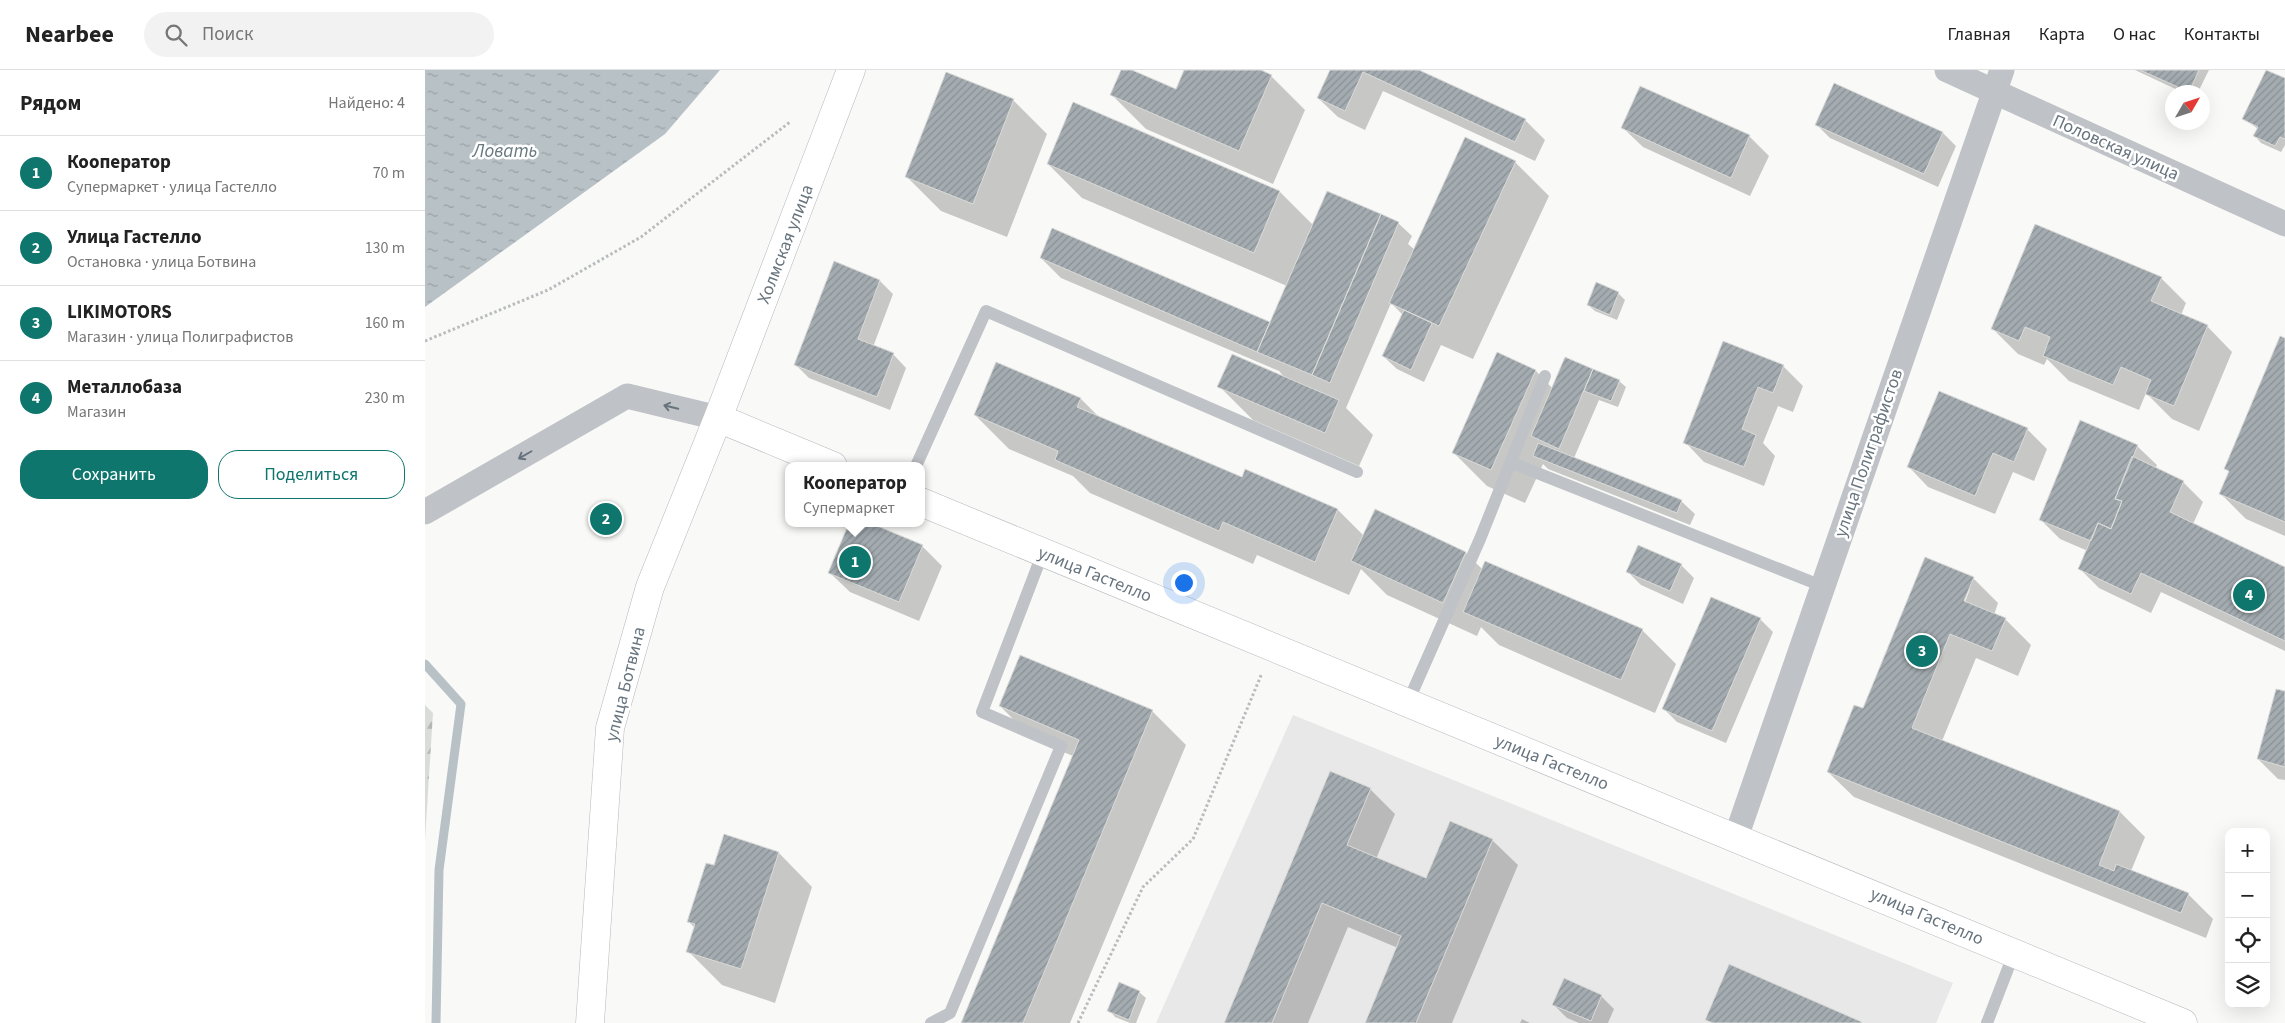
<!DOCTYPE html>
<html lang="ru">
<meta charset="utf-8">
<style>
:root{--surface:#fff;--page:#f2f2f2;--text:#222;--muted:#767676;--line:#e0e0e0;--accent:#0f766e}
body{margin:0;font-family:"Source Sans 3",sans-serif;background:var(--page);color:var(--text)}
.controls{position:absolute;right:15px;bottom:15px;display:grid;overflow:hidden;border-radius:10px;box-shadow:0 5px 20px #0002}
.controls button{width:45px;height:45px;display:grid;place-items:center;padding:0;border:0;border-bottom:1px solid var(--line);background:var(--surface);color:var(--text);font:25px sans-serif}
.compass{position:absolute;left:1740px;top:15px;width:45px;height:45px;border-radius:50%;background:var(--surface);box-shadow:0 5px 20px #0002;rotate:51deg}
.you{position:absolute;left:758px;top:512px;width:18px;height:18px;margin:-12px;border:4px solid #fff;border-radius:50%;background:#1a73e8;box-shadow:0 0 0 8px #1a73e833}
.badge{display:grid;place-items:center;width:32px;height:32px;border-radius:50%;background:var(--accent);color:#fff;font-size:16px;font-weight:700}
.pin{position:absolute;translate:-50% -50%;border:2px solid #fff;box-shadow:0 1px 5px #0006}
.popup{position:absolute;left:360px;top:392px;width:140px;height:65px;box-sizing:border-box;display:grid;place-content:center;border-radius:10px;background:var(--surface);filter:drop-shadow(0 1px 4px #0005);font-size:16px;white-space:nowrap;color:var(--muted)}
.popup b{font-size:19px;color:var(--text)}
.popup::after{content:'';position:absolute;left:50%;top:100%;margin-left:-10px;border:10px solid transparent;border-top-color:var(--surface)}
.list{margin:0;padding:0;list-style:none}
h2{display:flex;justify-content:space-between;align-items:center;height:65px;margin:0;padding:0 20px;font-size:21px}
h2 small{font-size:16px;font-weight:400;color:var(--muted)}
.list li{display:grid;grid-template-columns:32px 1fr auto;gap:15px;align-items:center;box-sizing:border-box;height:75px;padding:0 20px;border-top:1px solid var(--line)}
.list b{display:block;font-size:19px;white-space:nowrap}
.list p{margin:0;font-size:16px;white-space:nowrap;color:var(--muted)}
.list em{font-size:16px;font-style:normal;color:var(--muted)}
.actions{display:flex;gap:10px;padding:15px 20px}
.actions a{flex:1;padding:11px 0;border:1px solid var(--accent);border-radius:20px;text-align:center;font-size:18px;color:var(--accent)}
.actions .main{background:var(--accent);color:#fff}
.icon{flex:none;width:28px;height:28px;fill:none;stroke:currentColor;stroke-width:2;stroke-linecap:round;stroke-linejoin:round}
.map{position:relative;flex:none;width:1860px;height:953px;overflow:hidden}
header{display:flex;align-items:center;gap:30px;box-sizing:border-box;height:70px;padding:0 25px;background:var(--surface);border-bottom:1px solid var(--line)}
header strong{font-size:24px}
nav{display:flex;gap:28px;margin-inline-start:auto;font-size:18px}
.search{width:350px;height:45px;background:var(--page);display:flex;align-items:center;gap:12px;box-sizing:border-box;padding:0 18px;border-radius:28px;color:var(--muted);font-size:19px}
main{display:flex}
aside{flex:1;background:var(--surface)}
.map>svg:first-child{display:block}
.built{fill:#e7e8e7}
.forest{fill:url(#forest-firs)}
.water{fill:url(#water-ripples)}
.shadow{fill:#0003;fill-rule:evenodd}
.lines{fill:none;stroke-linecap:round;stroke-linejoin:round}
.stream{stroke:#b8c1c6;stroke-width:9}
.building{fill:url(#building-hatch);stroke:#dbdbd9}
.secondary-casing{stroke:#b4b8bc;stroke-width:29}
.path{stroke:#b9bcbe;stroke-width:3;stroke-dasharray:2.5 2.5;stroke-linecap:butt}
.service{stroke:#bfc2c6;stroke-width:12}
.minor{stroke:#bfc2c6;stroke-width:25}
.secondary{stroke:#fff;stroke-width:28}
.oneway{stroke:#67747e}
.labels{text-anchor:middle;stroke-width:5;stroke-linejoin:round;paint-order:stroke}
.street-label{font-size:18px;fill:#67747e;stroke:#fff}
.water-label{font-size:19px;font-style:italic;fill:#67787f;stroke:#fff}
</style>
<header>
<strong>Nearbee</strong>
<div class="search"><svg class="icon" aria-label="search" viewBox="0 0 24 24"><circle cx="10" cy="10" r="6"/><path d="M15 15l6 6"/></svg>Поиск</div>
<nav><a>Главная</a><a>Карта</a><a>О нас</a><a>Контакты</a></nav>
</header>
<main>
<aside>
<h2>Рядом<small>Найдено: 4</small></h2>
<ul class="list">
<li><span class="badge">1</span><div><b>Кооператор</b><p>Супермаркет · улица Гастелло</p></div><em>70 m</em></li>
<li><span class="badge">2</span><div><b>Улица Гастелло</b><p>Остановка · улица Ботвина</p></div><em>130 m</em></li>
<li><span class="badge">3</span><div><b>LIKIMOTORS</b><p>Магазин · улица Полиграфистов</p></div><em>160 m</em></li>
<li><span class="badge">4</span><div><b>Металлобаза</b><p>Магазин</p></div><em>230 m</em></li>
</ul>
<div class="actions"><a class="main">Сохранить</a><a>Поделиться</a></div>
</aside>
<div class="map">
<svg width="1860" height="953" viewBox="0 0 1860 953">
<defs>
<pattern id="forest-firs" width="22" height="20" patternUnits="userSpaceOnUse" patternTransform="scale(1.25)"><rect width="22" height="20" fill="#d9ddd7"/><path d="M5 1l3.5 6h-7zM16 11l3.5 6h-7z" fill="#b4b8b4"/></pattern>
<pattern id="water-ripples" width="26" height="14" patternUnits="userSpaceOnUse" patternTransform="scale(1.25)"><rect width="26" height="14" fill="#b8c1c6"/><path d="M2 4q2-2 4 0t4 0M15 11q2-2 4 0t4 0" fill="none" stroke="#99a1a6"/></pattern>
<pattern id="building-hatch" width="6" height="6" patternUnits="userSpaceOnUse" patternTransform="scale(1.25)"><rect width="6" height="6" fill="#a4acb1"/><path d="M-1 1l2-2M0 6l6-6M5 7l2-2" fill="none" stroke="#899195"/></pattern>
</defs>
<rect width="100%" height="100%" fill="#f9f9f7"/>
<path class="built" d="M868,645l660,268 -17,40h-780z"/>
<path class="forest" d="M0,635l8,8 -8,127z"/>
<path class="water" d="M0,0h295l-55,64 -240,173z"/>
<path class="shadow" d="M697,0h7l48,20 9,-20h72l13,6 34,34 -32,74 -127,-55 -34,-34z
M906,0h85l109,50 20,20 -10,21 -152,-70 -18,39 -27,-13 -20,-19z
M1710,0h74l-11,22h-16z
M1860,10v65l-4,7 -20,-9 -6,-7 3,-7 -15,-11z
M1409,14l109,49 13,13 -18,41 -108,-49 -13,-13z
M588,30l34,34 -40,103 -66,-26 -34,-34z
M649,33l206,89 33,33 85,-2 14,13 -4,8 7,6 100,-88 34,34 -76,163 -32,-14 -17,37 -27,-13 -14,-13 20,-41 -12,-12 -45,105 27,27 -14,31 -106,-46 -34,-34 66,-8 -6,-7 -218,-93 -20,-20 12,-28 217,93 17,-37 -205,-88 -34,-34z
M1198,58l126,8 20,20 -19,40 -107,-49z
M410,193l45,18 13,13 -20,53 20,7 13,14 -16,42 -81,-32 -13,-13z
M1736,208l25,25 -5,12 26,11 25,26 -33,79 -27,-12 -26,-26 -7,17 -70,-29 -22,-22 -3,6 -26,-11 -25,-25z
M1193,223l7,7 -8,20 -22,-9 -7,-6z
M1860,269v197l-39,-17 -25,-25 9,-21 -4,-4z
M1072,284l39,17 17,18 39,-19 27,11 7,6 -8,20 -19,-7 -25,58 107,43 14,13 -5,11 -142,-56 -5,-5 -18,39 -38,-17 -34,-34z
M572,294l84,35 18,18 144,62 3,-8 92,39 26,26 102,17 17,17 159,60 34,34 -21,49 -156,-68 -18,-18 -4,9 -90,-41 -26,-26 -12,26 -92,-40 -4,9 -163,-71 -17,-17 -64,-27 -34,-34z
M1358,296l20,20 -10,26 -15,-6 -15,37 12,13 -11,30 -60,-24 -19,-20z
M1602,359l20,20 -13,32 -21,-9 -18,42 -67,-27 -19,-20z
M1712,376l20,19 -2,4 28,13 20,20 -10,22 92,44v83l-124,-59 -10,21 -52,-25 -19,-19 8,-18 -28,-12 -20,-20z
M497,476l20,20 -23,55 -69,-29 -20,-19z
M1256,495l13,13 -11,26 -42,-19 -13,-13z
M1548,508l25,25 -4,12 11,4 26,26 -13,31 -42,-18 -34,83 178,71 25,25 -14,34 57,23 25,25 -7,19 -352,-141 -26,-25 36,-62zM1543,519h2l-7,18 -3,-1z
M1335,549l13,13 -47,111 -49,-21 -13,-13z
M1860,623v87l-7,-1 -20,-20z
M575,636l152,5 34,34 -116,278h-107l110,-267 -39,-16z
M945,719l25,25 -19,45 51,21 65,-40 26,25 -66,158h-86l32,-75 -50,-21 -40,96h-82z
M354,783l33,34 -37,116 -53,-18 -34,-34 7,-23 -6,-6 26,-55z
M714,922l7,6 -10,25h-6l-15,-6 -6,-7z
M1176,926l13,13 -6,14h-29l-12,-5 -13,-13z
M1097,949l8,4h-10z"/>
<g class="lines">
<path class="stream" d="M0,594l36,40 -22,166 -3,153"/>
</g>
<path class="building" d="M696,0h11l44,19 8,-19h77l11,5 -33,76 -129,-56z
M905,0h89l107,49 -11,23 -152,-70 -18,39 -28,-13z
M1715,0h59l-10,22z
M1841,0l19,8v61l-5,-2 -5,9 -22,-10 5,-9 -16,-8z
M521,2l68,27 -41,105 -68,-27z
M1409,13l109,49 -19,42 -109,-49z
M1215,16l110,49 -19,43 -110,-50z
M648,32l207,89 -26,62 -207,-89z
M1040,67l51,24 -77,165 -50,-23z
M902,121l54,23 -69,161 -55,-23z
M956,144l18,8 -69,161 -18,-8z
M1610,154l127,53 -11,24 57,24 -34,81 -29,-12 6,-14 -30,-13 -8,18 -70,-29 7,-19 -25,-10 -6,14 -28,-12z
M627,158l218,94 -13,30 -217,-94z
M409,191l46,19 -22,59 36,14 -17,44 -83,-32z
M1171,212l23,10 -9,23 -23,-10z
M979,240l28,13 -21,47 -29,-14z
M1855,266l5,2v184l-66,-28 10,-23 -5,-2z
M1298,271l61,24 -11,28 -15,-6 -16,42 14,6 -12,32 -61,-24z
M1072,282l39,18 -45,100 -39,-17z
M807,284l107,46 -14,33 -108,-46z
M1140,287l28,12 -34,80 -28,-13z
M571,292l85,36 -4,9 165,70 3,-8 93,40 -23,53 -92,-40 -4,9 -164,-71 3,-9 -84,-36z
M1168,299l27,11 -9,21 -27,-10z
M1514,321l89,37 -14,34 -21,-9 -18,43 -68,-29z
M1655,350l58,25 -23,54 7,2 -11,28 -13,-6 -7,18 -52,-21z
M1113,373l144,57 -5,13 -144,-57z
M1707,386l52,25 -14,31 115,55v74l-144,-68 -10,21 -53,-25 20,-46 13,6 11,-28 -7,-2z
M950,439l91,43 -23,51 -92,-42z
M424,453h21l53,22 -24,57 -71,-29z
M1213,475l44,19 -12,27 -44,-19z
M1500,487l49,20 -10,24 42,17 -14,33 -42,-17 -38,94 208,83 -21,54 15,6 2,-7 73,29 -8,20 -354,-141 27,-67 9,3z
M1060,491l158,68 -22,51 -158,-68z
M1286,527l50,21 -49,113 -50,-22z
M595,585l133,55 -130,313h-62l118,-283 -80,-34z
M1851,619l9,2v76l-28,-8z
M905,701l41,17 -24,57 79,33 24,-57 43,18 -77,184h-51l36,-87 -79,-33 -50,120h-48z
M299,764l55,18 -38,117 -55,-17 9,-28 -8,-2 19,-59 8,2z
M1304,894l133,58 -1,1h-148l-8,-3z
M1139,908l38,17 -11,26 -39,-16z
M694,912l21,9 -11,29 -22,-9z"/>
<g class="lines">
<defs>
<path id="secondary" d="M293,348l115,48
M496,432l1262,521
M165,953l20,-295 40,-141 68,-169 133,-348"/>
</defs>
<use href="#secondary" class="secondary-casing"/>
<path class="path" d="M0,271l123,-51 93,-53 149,-115
M653,953l65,-136 50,-48 69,-166"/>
<path class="service" d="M1087,393l310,123
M491,396l70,-155 371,161
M983,632l72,-163 65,-163
M506,953l19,-10 111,-267 -79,-34 61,-160
M1562,953l27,-70"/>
<path class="minor" d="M1522,0l338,154
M0,442l202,-116 91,22
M1311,767l266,-767"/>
<use href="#secondary" class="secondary"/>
</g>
<defs><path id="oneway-shaft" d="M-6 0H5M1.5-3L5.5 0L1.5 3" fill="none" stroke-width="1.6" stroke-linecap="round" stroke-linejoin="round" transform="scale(1.25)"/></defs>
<g class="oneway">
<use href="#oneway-shaft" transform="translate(246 337) rotate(-166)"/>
<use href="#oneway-shaft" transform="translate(100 385) rotate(150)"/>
</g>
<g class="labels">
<g class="street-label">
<text transform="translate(1691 77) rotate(24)" y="6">Половская улица</text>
<text transform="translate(360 174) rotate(-69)" y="6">Холмская улица</text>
<text transform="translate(1443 383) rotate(-71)" y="6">улица Полиграфистов</text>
<text transform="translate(670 504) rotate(22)" y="6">улица Гастелло</text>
<text transform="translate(200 614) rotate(-76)" y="6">улица Ботвина</text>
<text transform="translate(1127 692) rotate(22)" y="6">улица Гастелло</text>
<text transform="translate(1502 846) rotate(23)" y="6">улица Гастелло</text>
</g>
<g class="water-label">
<text x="80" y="87">Ловать</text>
</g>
</g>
</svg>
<div class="controls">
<button>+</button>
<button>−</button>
<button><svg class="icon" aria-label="locate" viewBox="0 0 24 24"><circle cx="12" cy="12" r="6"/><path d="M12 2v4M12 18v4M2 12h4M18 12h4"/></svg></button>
<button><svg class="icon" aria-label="layers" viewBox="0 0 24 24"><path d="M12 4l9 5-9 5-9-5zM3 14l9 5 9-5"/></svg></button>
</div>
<svg class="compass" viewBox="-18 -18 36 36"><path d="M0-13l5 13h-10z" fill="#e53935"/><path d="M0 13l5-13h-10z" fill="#767676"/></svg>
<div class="you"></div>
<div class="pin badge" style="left:430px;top:492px">1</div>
<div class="popup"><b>Кооператор</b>Супермаркет</div>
<div class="pin badge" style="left:181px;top:449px">2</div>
<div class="pin badge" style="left:1497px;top:581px">3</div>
<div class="pin badge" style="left:1824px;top:525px">4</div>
</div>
</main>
